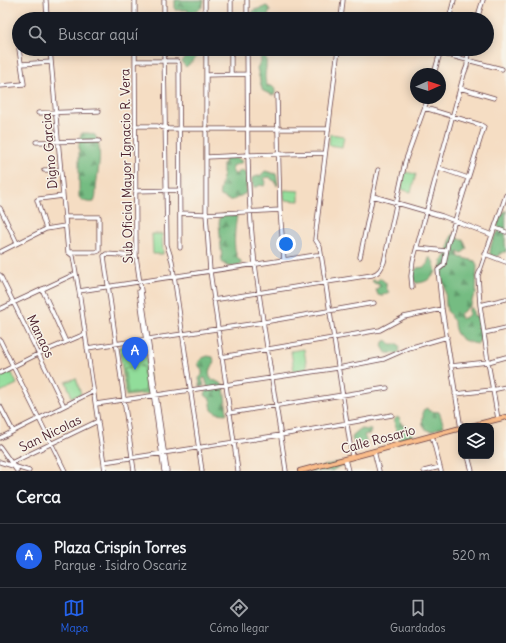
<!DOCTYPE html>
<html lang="es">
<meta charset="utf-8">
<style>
:root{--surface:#171b24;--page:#242831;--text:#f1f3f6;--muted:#9ea1a6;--line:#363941;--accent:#2563eb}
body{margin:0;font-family:Delius,sans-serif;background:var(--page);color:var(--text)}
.controls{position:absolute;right:12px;bottom:12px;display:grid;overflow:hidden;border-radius:8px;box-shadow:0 2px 10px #0003}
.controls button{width:36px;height:36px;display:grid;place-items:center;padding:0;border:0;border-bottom:1px solid var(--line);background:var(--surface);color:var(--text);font:20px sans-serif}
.compass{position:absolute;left:410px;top:68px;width:36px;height:36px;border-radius:50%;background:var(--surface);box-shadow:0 2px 10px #0003;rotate:87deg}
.you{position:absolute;left:286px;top:244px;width:14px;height:14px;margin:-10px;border:3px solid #fff;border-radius:50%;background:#1a73e8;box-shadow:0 0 0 6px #1a73e833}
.badge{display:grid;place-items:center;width:26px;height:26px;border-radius:50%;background:var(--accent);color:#fff;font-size:13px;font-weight:700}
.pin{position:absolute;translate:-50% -33px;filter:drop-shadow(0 1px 2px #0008)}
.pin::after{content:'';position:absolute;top:21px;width:14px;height:12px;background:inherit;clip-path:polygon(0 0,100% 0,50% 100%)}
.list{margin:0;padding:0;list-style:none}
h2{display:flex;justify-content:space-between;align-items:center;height:52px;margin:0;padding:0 16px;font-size:17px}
h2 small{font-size:13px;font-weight:400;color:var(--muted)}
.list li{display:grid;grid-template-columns:26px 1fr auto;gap:12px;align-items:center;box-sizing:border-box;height:64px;padding:0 16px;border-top:1px solid var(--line)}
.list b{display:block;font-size:15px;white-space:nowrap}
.list p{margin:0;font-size:13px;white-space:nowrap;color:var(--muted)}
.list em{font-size:13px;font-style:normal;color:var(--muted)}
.icon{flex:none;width:22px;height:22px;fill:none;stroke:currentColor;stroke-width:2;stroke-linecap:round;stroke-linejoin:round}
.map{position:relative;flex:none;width:506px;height:471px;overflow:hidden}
.search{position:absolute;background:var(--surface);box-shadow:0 2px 10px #0003;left:12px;right:12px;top:12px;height:44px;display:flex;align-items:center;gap:10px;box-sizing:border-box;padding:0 14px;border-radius:22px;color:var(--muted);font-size:15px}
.sheet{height:116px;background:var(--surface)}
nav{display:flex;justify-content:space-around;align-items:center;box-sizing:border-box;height:56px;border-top:1px solid var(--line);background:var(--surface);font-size:11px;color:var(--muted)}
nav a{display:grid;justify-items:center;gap:2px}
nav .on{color:var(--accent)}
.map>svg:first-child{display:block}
.forest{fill:url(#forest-firs);stroke:#5f6e56}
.park{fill:url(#park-crowns);stroke:#6e7e62}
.garden{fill:#91dd9a;stroke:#6e7e62}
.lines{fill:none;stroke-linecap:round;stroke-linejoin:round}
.minor-casing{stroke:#643c42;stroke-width:5}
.major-casing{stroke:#643c42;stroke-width:6}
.minor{stroke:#fff;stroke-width:3.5}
.major{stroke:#f9bc8a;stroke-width:4.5}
.labels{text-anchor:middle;stroke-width:3;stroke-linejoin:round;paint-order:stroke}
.street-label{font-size:13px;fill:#4a1f2b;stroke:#f7f3e8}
</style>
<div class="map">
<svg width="506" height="471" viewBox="0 0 506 471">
<defs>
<pattern id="forest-firs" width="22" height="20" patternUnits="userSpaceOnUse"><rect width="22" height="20" fill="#74bc82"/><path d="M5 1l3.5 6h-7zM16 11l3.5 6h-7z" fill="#61986b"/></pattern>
<pattern id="park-crowns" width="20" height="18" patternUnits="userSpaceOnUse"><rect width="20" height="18" fill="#91dd9a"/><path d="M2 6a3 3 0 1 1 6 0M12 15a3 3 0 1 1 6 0" fill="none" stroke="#7fbd85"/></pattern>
</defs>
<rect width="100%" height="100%" fill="#f7f3e8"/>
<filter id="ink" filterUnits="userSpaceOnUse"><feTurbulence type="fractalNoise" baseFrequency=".025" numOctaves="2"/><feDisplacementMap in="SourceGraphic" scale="8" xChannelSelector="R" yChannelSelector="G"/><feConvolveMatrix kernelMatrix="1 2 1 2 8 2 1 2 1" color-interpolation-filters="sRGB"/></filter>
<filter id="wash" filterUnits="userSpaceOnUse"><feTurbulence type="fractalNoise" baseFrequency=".012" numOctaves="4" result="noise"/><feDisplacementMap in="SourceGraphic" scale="16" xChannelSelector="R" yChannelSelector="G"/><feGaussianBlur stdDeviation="0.9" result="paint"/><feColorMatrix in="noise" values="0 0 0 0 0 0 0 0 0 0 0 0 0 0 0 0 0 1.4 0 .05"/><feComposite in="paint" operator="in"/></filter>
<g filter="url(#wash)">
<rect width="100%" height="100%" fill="#f5ddc3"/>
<path class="forest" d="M175,0h29c-1,8 -2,8 -9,11 -3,1 -3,4 -6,6 -5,4 -16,2 -22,2l4,-4 13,2 4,-4v-3h-13z
M266,6l2,1 2,4 -2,4 1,4h-13l-4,-5 2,-4 8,-2z
M184,49h19l-3,5 -14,13 -3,-3 -1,-2 7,-11z
M262,51c10,10 -1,24 5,34l7,2 1,4v3l-2,1 -10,-4 -1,-2 -5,-21 4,-7 -1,-8z
M82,133h7l6,2c9,17 2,37 1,54 0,5 0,9 -2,13 -4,1 -12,0 -15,-5v-54l1,-6z
M226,158h10l6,3 -1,2 -9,3v4l2,4h2l6,-4 5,3 -1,20 -13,7h-4l-10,-5 4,-19v-12z
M265,171l11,3 2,10 -1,2 -2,-5 -3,-1 -2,-3 -6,1 2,4 -2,4 -4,-1 -3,2h-3l-2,-4v-5l9,-3z
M506,210l-1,33 1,9h-3l-7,5 -6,-2c0,-9 3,-19 9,-24 -4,-7 1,-16 7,-21z
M224,214l13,2c-2,10 -6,40 4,45v3c-6,3 -14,5 -19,-2l-3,-39 1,-6z
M452,234l7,5h4l4,10 -5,4 -4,-1 1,5 16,4 2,4 -1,29 -3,3 -2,8 -11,9v4c4,1 7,-1 9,-4v-5l1,-1h2l2,8 4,1 1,2 3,17 -4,8c-15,-2 -24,-7 -24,-23l-3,-3 -1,-4 -3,-3c-2,-8 -1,-18 -3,-26 -3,-8 -6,-12 -2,-21l-1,-2 5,-6z
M429,258h2l3,5 2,9c-5,7 -11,11 -20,11l-3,-4v-6l4,-5 7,-1 3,-2z
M380,278l6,5v5l3,4 -8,4 -3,-1 -2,-5 4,-5 -6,-2 -2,-2 1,-1 4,1z
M386,340l4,4h8l2,3 -1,5 -2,2 -11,-1 -4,-7 1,-4z
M208,356l5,1c2,6 0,9 -4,14l1,7 12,6 2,3 3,26 -2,1 -8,-1 -5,-3 -2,-11 -5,-4 3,-7 -3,-10 -3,1 2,6 -1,2 -3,-1 -1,-8 3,-3v-4l-4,-7c1,-5 6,-7 10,-8z
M427,408l2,3 10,1 2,5 3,9 -13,5c-13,-3 -7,-11 -8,-21z
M397,417l3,2 2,6c7,2 11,3 11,11 -5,5 -10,5 -16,1l-3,-17z
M360,429l11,1 -1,4 -6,1 3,8 -1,3 -2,1 -10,-4 -2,-4 1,-4z
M347,462l-1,3c-7,0 -9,4 -15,6 -8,0 -18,0 -26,0l30,-8z"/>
<path class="park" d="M144,343l7,50 -25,3 -7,-49z"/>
<path class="garden" d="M330,134l14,2 -2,11 -13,-2z
M405,172l11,2 -5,18 -10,-3z
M284,190l15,1v10l-15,-1z
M152,234h10l1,20h-10z
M304,349l3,20 -13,2 -3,-20z
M143,366l3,25 -18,3 -4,-26z
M11,371l6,13 -17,8v-16z
M76,378l5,16 -9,3 -6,-15z"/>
</g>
<g filter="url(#ink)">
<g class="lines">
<defs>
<path id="minor" d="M46,0l1,19
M164,0v19
M205,0v19
M231,0v19
M247,0v19
M135,19v-19
M341,19l2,-19
M449,19l5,-19
M477,19l6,-19
M17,32l2,14
M50,49l18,203
M135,49l1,207 31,215
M164,49l3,196 5,16 30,210
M206,49v165l4,57 28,200
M231,49v25
M247,49c1,72 -1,144 8,215 9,69 21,138 31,207
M338,49l-23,190 5,8 32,210
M440,53l62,16
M135,61h42l2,3 1,184
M22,64l29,-2
M434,74l7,-25
M206,75l42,-1
M0,86l24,-2 -5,-35
M460,88l34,10
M277,95l3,115 4,50
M425,108l56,17 3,2 -36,116 -4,22 -6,5 4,39 19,120
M38,113l61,-2
M135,126h22l12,3h159
M36,142l63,-1
M207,157l41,-2 76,-2
M439,168l29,10
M44,170h17
M135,191l44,-1
M373,196l69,20 50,19
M0,208l17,35
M180,213l26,1 74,-4
M65,217h34v34l-3,1h-27
M495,228l11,4
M46,229l-9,-29 2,-1 24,-3
M417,248l29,3
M0,252l46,-23 19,-3
M68,252l5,4 6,35 26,180
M485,254l21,8
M360,257l18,-87
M0,275l64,131
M412,287l-1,-11 2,-15 51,-187 3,-8 1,-17
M42,289l24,53
M79,291l237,-36h5
M139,291l25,180
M213,300l159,-25c7,-2 9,-6 12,-13l21,-100 23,-64
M480,305l26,-6
M0,309l75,-35
M484,333l22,-5
M0,340l65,131
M87,348l177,-26 110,-19
M221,357l159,-27 24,-13 38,-8
M451,366l37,-4 18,-5
M0,373l38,-19 47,-20
M455,394l37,-4 14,-3
M96,404l242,-36 46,-9 25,-11 38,-11
M0,406l13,25
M229,413l158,-25
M498,419l-10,-57 -8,-57 -2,-29 28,-81
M432,436l9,35
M0,438l94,-47
M0,447l17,24
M374,451l5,20
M468,456l4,15
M345,459l3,12
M0,462l29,9
M104,462l177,-27 111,-20
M11,463l87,-42
M134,471l-30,-215 2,-2 30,2
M424,471l16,-4"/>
<path id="major" d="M471,426l35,-9
M300,471l161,-43"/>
</defs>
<use href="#minor" class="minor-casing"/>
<use href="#major" class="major-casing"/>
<use href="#minor" class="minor"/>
<use href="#major" class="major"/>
</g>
</g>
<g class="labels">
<g class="street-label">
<text transform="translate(49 151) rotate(-95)" y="5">Digno Garcia</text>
<text transform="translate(126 166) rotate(-91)" y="5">Sub Oficial Mayor Ignacio R. Vera</text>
<text transform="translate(41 336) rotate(64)" y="5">Manaos</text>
<text transform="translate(50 433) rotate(-26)" y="5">San Nicolas</text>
<text transform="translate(378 439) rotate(-15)" y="5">Calle Rosario</text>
</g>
</g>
</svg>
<div class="controls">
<button><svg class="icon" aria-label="layers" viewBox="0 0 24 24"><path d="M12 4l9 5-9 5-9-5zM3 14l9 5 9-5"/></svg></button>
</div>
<svg class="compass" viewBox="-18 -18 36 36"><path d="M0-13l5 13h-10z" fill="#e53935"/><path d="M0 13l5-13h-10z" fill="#9ea1a6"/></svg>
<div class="you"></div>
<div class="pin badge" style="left:135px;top:370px">A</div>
<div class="search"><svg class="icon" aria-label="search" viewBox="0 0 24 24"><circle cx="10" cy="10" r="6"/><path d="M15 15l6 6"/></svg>Buscar aquí</div>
</div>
<section class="sheet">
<h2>Cerca<small></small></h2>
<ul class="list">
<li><span class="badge">A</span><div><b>Plaza Crispín Torres</b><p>Parque · Isidro Oscariz</p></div><em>520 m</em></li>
</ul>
</section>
<nav>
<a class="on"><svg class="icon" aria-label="map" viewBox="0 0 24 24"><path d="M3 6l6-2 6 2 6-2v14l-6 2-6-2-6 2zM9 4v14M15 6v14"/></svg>Mapa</a>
<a><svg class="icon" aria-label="directions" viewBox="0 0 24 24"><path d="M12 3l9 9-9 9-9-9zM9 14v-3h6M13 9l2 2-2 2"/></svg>Cómo llegar</a>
<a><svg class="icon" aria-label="saved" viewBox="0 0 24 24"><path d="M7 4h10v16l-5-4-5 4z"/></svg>Guardados</a>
</nav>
